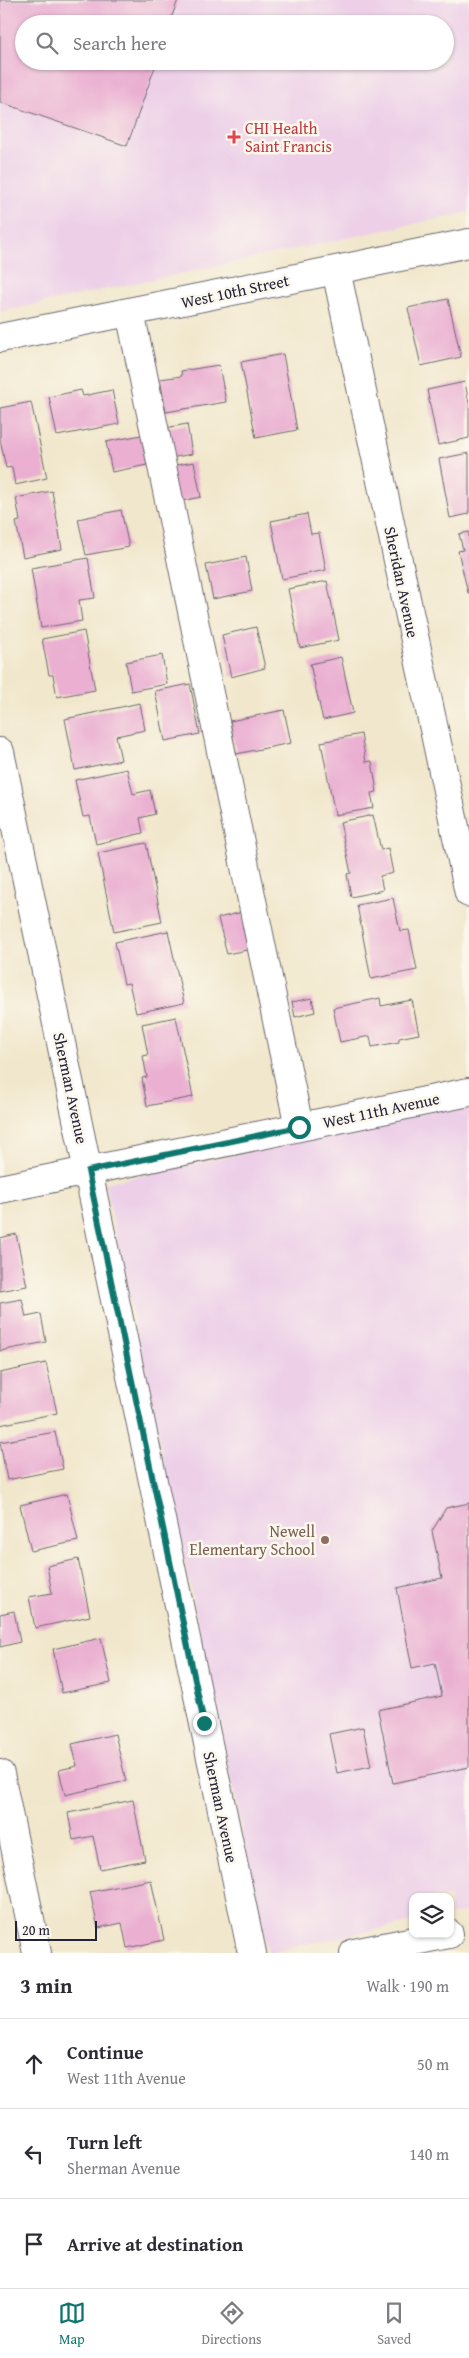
<!DOCTYPE html>
<meta charset="utf-8">
<style>
:root{--surface:#fff;--page:#f2f2f3;--text:#2b2b33;--muted:#7c7c81;--line:#e1e1e2;--accent:#0f766e}
body{margin:0;font-family:"Gentium Book Plus",serif;background:var(--page);color:var(--text)}
.controls{position:absolute;right:15px;bottom:15px;display:grid;overflow:hidden;border-radius:10px;box-shadow:0 1px 4px #0004}
.controls button{width:45px;height:45px;display:grid;place-items:center;padding:0;border:0;border-bottom:1px solid var(--line);background:var(--surface);color:var(--text);font:25px sans-serif}
.scale{position:absolute;left:15px;bottom:12px;width:82px;box-sizing:border-box;padding-left:5px;border:2px solid #22223b;border-top:0;font-size:14px;line-height:18px;white-space:nowrap;color:#22223b;-webkit-text-stroke:4px #fbf7ec;paint-order:stroke}
.stop{position:absolute;width:15px;height:15px;margin:-11px;border:4px solid #0f766e;border-radius:50%;background:#fff}
.stop.end{background:#0f766e;border-color:#fff;box-shadow:0 1px 5px #0008}
.list{margin:0;padding:0;list-style:none}
h2{display:flex;justify-content:space-between;align-items:center;height:65px;margin:0;padding:0 20px;font-size:21px}
h2 small{font-size:16px;font-weight:400;color:var(--muted)}
.list li{display:grid;grid-template-columns:32px 1fr auto;gap:15px;align-items:center;box-sizing:border-box;height:90px;padding:0 20px;border-top:1px solid var(--line)}
.list b{display:block;font-size:19px;white-space:nowrap}
.list p{margin:0;font-size:16px;white-space:nowrap;color:var(--muted)}
.list em{font-size:16px;font-style:normal;color:var(--muted)}
.icon{flex:none;width:28px;height:28px;fill:none;stroke:currentColor;stroke-width:2;stroke-linecap:round;stroke-linejoin:round}
.map{position:relative;flex:none;width:469px;height:1953px;overflow:hidden}
.search{position:absolute;background:var(--surface);box-shadow:0 1px 4px #0004;left:15px;right:15px;top:15px;height:55px;display:flex;align-items:center;gap:12px;box-sizing:border-box;padding:0 18px;border-radius:28px;color:var(--muted);font-size:19px}
.sheet{height:335px;background:var(--surface)}
nav{display:flex;justify-content:space-around;align-items:center;box-sizing:border-box;height:70px;border-top:1px solid var(--line);background:var(--surface);font-size:14px;color:var(--muted)}
nav a{display:grid;justify-items:center;gap:2px}
nav .on{color:var(--accent)}
.map>svg:first-child{display:block}
.built{fill:#edd0e8;fill-rule:evenodd}
.building{fill:#eaafd1}
.lines{fill:none;stroke-linecap:round;stroke-linejoin:round}
.minor-casing{stroke:#6a676e;stroke-width:30}
.major-casing{stroke:#6a676e;stroke-width:30}
.minor{stroke:#fff;stroke-width:28}
.major{stroke:#fff;stroke-width:28}
.route{stroke:#0f766e;stroke-width:6}
.health-dot{fill:#e0444e;stroke:#fbf7ec;stroke-width:2}
.education-dot{fill:#8d6e63;stroke:#fbf7ec;stroke-width:2}
.labels{text-anchor:middle;stroke-width:5;stroke-linejoin:round;paint-order:stroke}
.health-label{font-size:16px;fill:#be3a42;stroke:#fbf7ec;text-anchor:start}
.street-label{font-size:16px;fill:#22223b;stroke:#fbf7ec}
.education-label{font-size:16px;fill:#785e54;stroke:#fbf7ec;text-anchor:end}
</style>
<div class="map">
<svg width="469" height="1953" viewBox="0 0 469 1953">
<rect width="100%" height="100%" fill="#fbf7ec"/>
<filter id="ink" filterUnits="userSpaceOnUse"><feTurbulence type="fractalNoise" baseFrequency=".02" numOctaves="2"/><feDisplacementMap in="SourceGraphic" scale="10" xChannelSelector="R" yChannelSelector="G"/><feConvolveMatrix kernelMatrix="1 2 1 2 8 2 1 2 1" color-interpolation-filters="sRGB"/></filter>
<filter id="wash" filterUnits="userSpaceOnUse"><feTurbulence type="fractalNoise" baseFrequency=".0096" numOctaves="4" result="noise"/><feDisplacementMap in="SourceGraphic" scale="20" xChannelSelector="R" yChannelSelector="G"/><feGaussianBlur stdDeviation="1.12" result="paint"/><feColorMatrix in="noise" values="0 0 0 0 0 0 0 0 0 0 0 0 0 0 0 0 0 1.4 0 .05"/><feComposite in="paint" operator="in"/></filter>
<g filter="url(#wash)">
<rect width="100%" height="100%" fill="#f1e7cc"/>
<path class="built" d="M0,0h469v212l-469,100zM24,24h421v37h-421z
M469,1104v807l-19,4v-18h-37v25l-145,30 -163,-769z"/>
<g id="blocks">
<path class="building" d="M0,0h178l-9,24h-145v37h133l-30,85 -127,-44z
M448,299l13,58 -40,9 -13,-58z
M283,354l14,76 -41,8 -15,-76z
M219,365l7,37 -60,10 -6,-33 22,-3 -1,-5z
M465,382l4,22v34l-31,7 -11,-55z
M81,390l2,6 29,-6 7,34 -62,12 -8,-39z
M31,402l16,76 -32,7 -3,-18 -6,1 -6,-28v-32z
M187,424l5,30 -27,5 -5,-30z
M141,435l6,30 -35,7 -6,-30z
M469,453v61l-19,4 -11,-59z
M194,462l7,35 -29,6 -7,-36z
M52,491l10,58 -39,8 -7,-35 4,-1 -4,-23z
M121,510l8,37 -43,8 -8,-36z
M307,514l4,20 8,-1 7,37 -44,9 -11,-58z
M469,532v61h-1l-10,-42 5,-1 -4,-16z
M246,557l6,34 -39,8 -7,-34z
M88,558l7,40 -16,2 3,21 -41,7 -10,-60z
M327,581l12,59 -39,8 -12,-59z
M256,627l9,41 -34,9 -9,-42z
M84,631l11,59 -38,7 -4,-22h-4l-7,-36z
M162,655l5,29 -36,7 -5,-29z
M341,657l12,56 -30,7 -13,-56z
M190,684l10,50 -35,7 -10,-50z
M140,703l5,27 -29,6 5,24 -46,10 -10,-51z
M284,710l7,33 -55,11 -6,-33z
M361,734l5,28 6,-1 5,31 -6,1 3,15 -39,7 -14,-73z
M127,769l6,25 17,-4 5,24 -15,4 3,15 -47,11 -6,-28 -7,1 -8,-37z
M373,815l8,35 7,-2 5,25 -13,3 3,14 -32,7 -4,-23 4,-1 -11,-51z
M146,843l16,79 -48,10 -16,-79z
M393,898l7,33 9,-1 8,40 -46,9 -14,-74z
M243,912l9,37 -25,5 -9,-36z
M168,931l16,72 -48,10 -7,-30 -5,1 -9,-42z
M312,998l3,14 -20,5 -3,-15z
M380,998l1,8 31,-6 7,34 -20,4v4l-27,5 -2,-11 -30,6 -7,-34z
M176,1017l17,80 -46,9 -5,-28 5,-1 -4,-21 5,-1 -6,-31z
M16,1234l11,52 -27,5v-53z
M22,1299l4,18 15,-3 5,28 -46,9v-48z
M46,1363l11,50 -57,12v-52z
M55,1432l8,37 -56,11 -7,-38z
M67,1494l11,47 -47,10 -11,-46z
M469,1503v264l-76,16 -15,-73 64,-14 -7,-33 -23,5 -15,-80 45,-10 -10,-47 14,-23z
M78,1559l12,57 -55,12 -6,-31 23,-4 -5,-27z
M14,1611l6,31 -20,5v-33z
M101,1638l10,45 -49,10 -9,-44z
M363,1727l8,39 -34,7 -8,-39z
M115,1734l11,47 -61,14 -6,-25 18,-4 -5,-22z
M133,1800l12,60 -45,9 -7,-33 -20,4 -5,-27z
M151,1880l13,60 -37,8 -5,-25 -24,5 -8,-36z"/>
</g>
</g>
<g filter="url(#ink)">
<use href="#blocks" fill-opacity="0" stroke="#6a676e" stroke-width="1"/>
<g class="lines">
<defs>
<path id="minor" d="M336,270l133,623
M130,312l169,815
M0,338l469,-95
M0,752l252,1201
M0,1189l469,-97
M0,1774l37,179"/>
<path id="major" d="M354,1953l95,-19"/>
</defs>
<use href="#minor" class="minor-casing"/>
<use href="#major" class="major-casing"/>
<use href="#minor" class="minor"/>
<use href="#major" class="major"/>
</g>
</g>
<g class="lines" filter="url(#ink)">
<path class="route" d="M204,1723l-116,-552 211,-44"/>
</g>
<path class="health-dot" d="M231.5 129.5h5v5h5v5h-5v5h-5v-5h-5v-5h5z"/>
<circle class="education-dot" cx="325" cy="1540" r="5"/>
<g class="labels">
<g class="health-label">
<text x="245" y="134">CHI Health<tspan x="245" dy="18">Saint Francis</tspan></text>
</g>
<g class="street-label">
<text transform="translate(235 291) rotate(-12)" y="6">West 10th Street</text>
<text transform="translate(402 582) rotate(78)" y="6">Sheridan Avenue</text>
<text transform="translate(71 1088) rotate(78)" y="6">Sherman Avenue</text>
<text transform="translate(381 1110) rotate(-12)" y="6">West 11th Avenue</text>
<text transform="translate(221 1807) rotate(78)" y="6">Sherman Avenue</text>
</g>
<g class="education-label">
<text x="315" y="1537">Newell<tspan x="315" dy="18">Elementary School</tspan></text>
</g>
</g>
</svg>
<div class="controls">
<button><svg class="icon" aria-label="layers" viewBox="0 0 24 24"><path d="M12 4l9 5-9 5-9-5zM3 14l9 5 9-5"/></svg></button>
</div>
<div class="scale">20 m</div>
<div class="stop" style="left:299px;top:1127px"></div>
<div class="stop end" style="left:204px;top:1723px"></div>
<div class="search"><svg class="icon" aria-label="search" viewBox="0 0 24 24"><circle cx="10" cy="10" r="6"/><path d="M15 15l6 6"/></svg>Search here</div>
</div>
<section class="sheet">
<h2>3 min<small>Walk · 190 m</small></h2>
<ul class="list">
<li><svg class="icon" aria-label="ahead" viewBox="0 0 24 24"><path d="M12 20V5M6 11l6-6 6 6"/></svg><div><b>Continue</b><p>West 11th Avenue</p></div><em>50 m</em></li>
<li><svg class="icon" aria-label="left" viewBox="0 0 24 24"><path d="M17 20v-9H6M10 6l-5 5 5 5"/></svg><div><b>Turn left</b><p>Sherman Avenue</p></div><em>140 m</em></li>
<li><svg class="icon" aria-label="arrive" viewBox="0 0 24 24"><path d="M6 21V4h12l-3 4 3 4H6"/></svg><div><b>Arrive at destination</b></div></li>
</ul>
</section>
<nav>
<a class="on"><svg class="icon" aria-label="map" viewBox="0 0 24 24"><path d="M3 6l6-2 6 2 6-2v14l-6 2-6-2-6 2zM9 4v14M15 6v14"/></svg>Map</a>
<a><svg class="icon" aria-label="directions" viewBox="0 0 24 24"><path d="M12 3l9 9-9 9-9-9zM9 14v-3h6M13 9l2 2-2 2"/></svg>Directions</a>
<a><svg class="icon" aria-label="saved" viewBox="0 0 24 24"><path d="M7 4h10v16l-5-4-5 4z"/></svg>Saved</a>
</nav>
